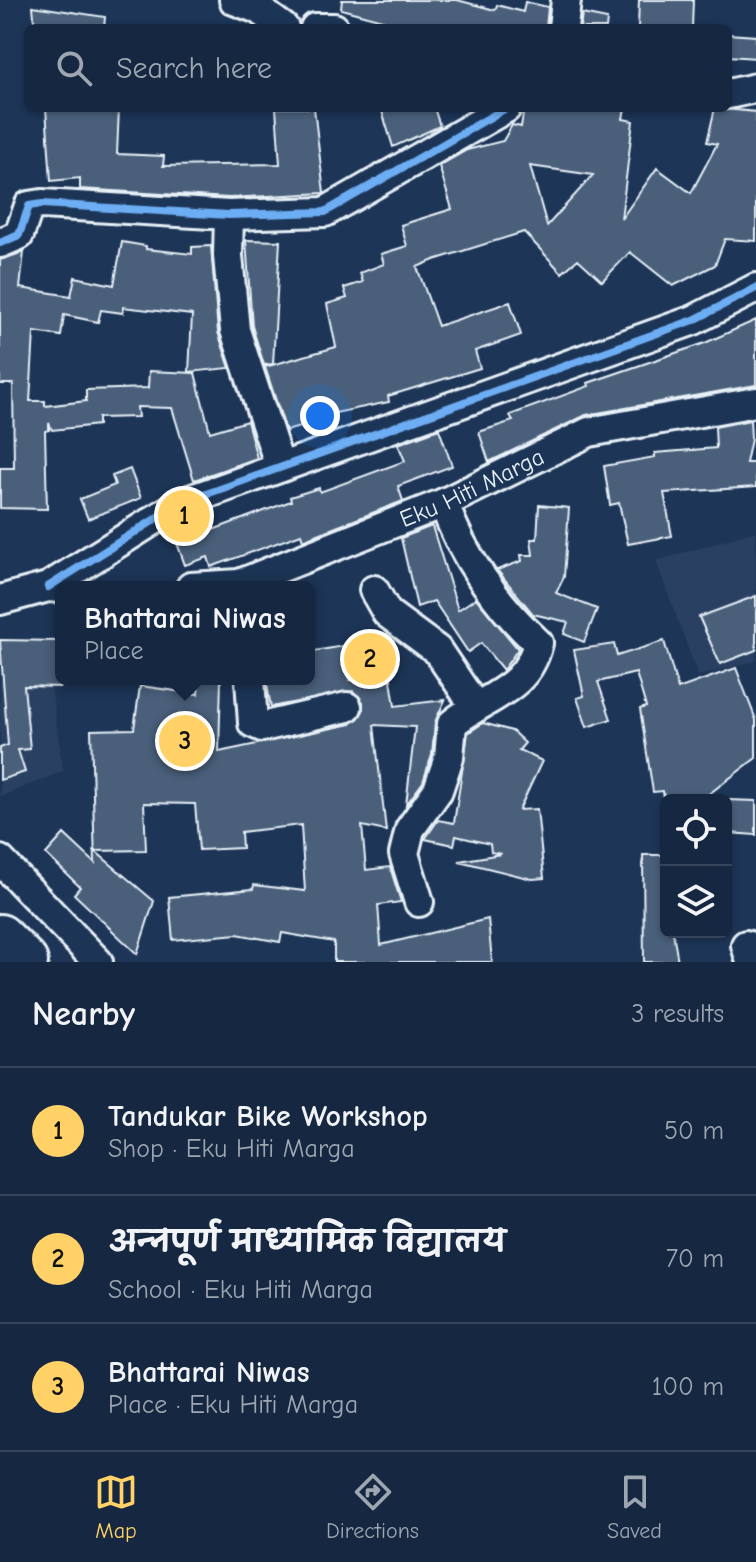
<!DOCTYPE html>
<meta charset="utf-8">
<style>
:root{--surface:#162841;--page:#23344c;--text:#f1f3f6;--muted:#9ea6b1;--line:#35445a;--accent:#ffd166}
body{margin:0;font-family:"Comic Neue","Playpen Sans Deva",sans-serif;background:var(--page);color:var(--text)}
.controls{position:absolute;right:24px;bottom:24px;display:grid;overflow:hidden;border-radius:12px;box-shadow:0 2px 6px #0004}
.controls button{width:72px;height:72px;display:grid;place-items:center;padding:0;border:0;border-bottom:2px solid var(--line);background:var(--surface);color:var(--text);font:40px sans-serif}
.you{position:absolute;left:320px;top:416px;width:28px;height:28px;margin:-20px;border:6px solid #fff;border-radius:50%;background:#1a73e8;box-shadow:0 0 0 12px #1a73e833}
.badge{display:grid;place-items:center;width:52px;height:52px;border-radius:50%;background:var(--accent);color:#111;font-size:26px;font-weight:700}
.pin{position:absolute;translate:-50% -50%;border:4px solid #fff;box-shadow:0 2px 8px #0006}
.popup{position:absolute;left:55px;top:581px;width:260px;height:104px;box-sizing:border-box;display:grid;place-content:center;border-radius:12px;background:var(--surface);filter:drop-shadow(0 2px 6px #0005);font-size:26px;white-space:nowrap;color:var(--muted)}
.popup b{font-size:30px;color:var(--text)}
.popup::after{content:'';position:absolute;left:50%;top:100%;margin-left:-16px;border:16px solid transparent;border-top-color:var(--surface)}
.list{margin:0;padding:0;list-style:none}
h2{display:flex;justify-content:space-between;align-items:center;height:104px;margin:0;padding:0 32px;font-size:34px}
h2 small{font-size:26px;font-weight:400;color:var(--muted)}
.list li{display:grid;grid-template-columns:52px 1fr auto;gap:24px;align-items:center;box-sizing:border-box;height:128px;padding:0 32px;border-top:2px solid var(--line)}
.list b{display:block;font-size:30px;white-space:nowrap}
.list p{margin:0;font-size:26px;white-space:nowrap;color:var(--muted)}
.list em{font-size:26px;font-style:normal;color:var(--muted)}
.icon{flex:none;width:44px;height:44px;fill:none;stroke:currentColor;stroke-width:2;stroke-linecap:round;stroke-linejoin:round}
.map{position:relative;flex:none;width:756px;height:962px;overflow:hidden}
.search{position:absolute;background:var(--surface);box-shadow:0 2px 6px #0004;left:24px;right:24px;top:24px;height:88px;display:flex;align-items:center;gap:20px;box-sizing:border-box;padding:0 28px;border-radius:12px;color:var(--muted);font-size:30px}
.sheet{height:488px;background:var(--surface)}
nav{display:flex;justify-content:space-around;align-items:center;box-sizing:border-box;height:112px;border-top:2px solid var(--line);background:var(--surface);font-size:22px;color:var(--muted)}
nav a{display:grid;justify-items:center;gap:4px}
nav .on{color:var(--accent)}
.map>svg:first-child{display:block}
.built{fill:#2a4162}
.building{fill:#495e7a;stroke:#e8f1f8;stroke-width:2;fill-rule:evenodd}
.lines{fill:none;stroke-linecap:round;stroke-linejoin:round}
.street-casing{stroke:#e8f1f8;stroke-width:34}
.primary-casing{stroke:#e8f1f8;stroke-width:50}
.street{stroke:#1d3557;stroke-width:28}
.primary{stroke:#1d3557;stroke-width:44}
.cycleway-casing{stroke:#1d3557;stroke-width:13}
.cycleway{stroke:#6dadf4;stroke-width:8}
.labels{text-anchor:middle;stroke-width:6;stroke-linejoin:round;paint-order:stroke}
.street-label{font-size:24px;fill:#e8f1f8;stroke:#1d3557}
</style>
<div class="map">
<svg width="756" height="962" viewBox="0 0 756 962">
<rect width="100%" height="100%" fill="#1d3557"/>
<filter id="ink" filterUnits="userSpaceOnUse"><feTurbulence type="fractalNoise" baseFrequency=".0125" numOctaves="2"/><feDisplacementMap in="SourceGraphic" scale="16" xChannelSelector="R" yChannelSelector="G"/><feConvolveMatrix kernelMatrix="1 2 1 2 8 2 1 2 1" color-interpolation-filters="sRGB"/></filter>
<g filter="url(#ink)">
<path class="built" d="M756,531v130l-58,15 -42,-115z
M0,678l50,1 13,92 -63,26z"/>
<path class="building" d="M342,0h115l38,10 2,-5 26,7 2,-10 23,5 -2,21h-134l-71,-19z
M639,0h54l-1,28h-54z
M33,6l72,11 -1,11h-69z
M582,14l25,5 -1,9h-26z
M728,34l28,2v22l-28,-2z
M46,108h73l-2,46 47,2 -1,10 117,-2 -4,-56h38l10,85 -95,5 -149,-9v-11l-29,3z
M381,108h53l6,18 -47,21z
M524,108h101l-2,11 10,2 -12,98 36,-51 34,25 26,-49 -10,-2 8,-34 41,4v129l-31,-2 -10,26 -42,21 -43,-34 -28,29 -24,-22 -16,14 -38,-41 -90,28 -17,7 21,59 72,-24 11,33 -46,16 5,17 -92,28 1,6 -59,12 1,4 -45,13 -21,-64 71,-20 -9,-43 20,-6 -3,-10 19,-6 -3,-9 24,-9 -3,-10 26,-8 -6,-21 51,-16 -13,-43 28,-16 36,-9 9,-16 9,2zM530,166l63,9 -46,51z
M246,240l34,1 -7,123 -9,1 -12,-39z
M122,242l24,4v3l46,5v-7l19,-1 7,86 12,36 -41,4 3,-57 -69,-8v6l-22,-3 -3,12 -34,-7 -3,21 -27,-4 -4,69h15v5l41,-5v-11l62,-2 1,-17 46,2 15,59 37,-11 10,37 -63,22 -22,-72 -35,-1 1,10 -40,1v7l-46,5 -3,-7v7l-4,1 2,78 -47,-1v-40h14l-1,-84h-13v-124l24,-8 -4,36 51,8 4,-19 39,8z
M756,320v65l-170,30 -97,47 -10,-30 34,-11 -3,-6 79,-29 -1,-3 117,-40z
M750,420l1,19 -5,24h10v24l-92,6 8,43 -44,8 -9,-41 -9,2 -6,-39 51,-9v-4l61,-5 -1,-21z
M439,429l13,37 -54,20 5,15 -100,39 -2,-6 -90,33 -3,-10 -23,8 -8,-22 114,-42 -1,-4 29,-9 1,4 85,-31 -7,-17z
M130,469l11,29 -53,21 -8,-20 35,-14 -3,-9z
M539,505l30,3 -5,69 -8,16 41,16 -13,33 -20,-8 4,-12 -35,-8 -36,-44 25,-9 -1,-6h12l-2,-16h6z
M432,526l26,84 18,-12 42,51 -15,21 -22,-27 -13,9 -34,-51 -17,6 -16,-69z
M756,596v54l-36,14 -21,-47z
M0,640l61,1v46l-37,-1 6,63 -12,1 7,22 -25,8v-32l8,-3z
M664,641l14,48 58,-21 20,52v38l-55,42h-37l-1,-9 -10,1 -13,-83 6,-2 -10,-34 -38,9 13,37 -24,8 -10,-29 7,-2 -10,-46 40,-6 3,12z
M344,646l6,34 40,-6 5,32 50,-6 -10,22 -3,32 -9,28 -17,23 9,-78 -41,-2 12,106 -24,-5 4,44 24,-3 11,35 -23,3 3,40 107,-26 4,43h-158v-20l-52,-9 -2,9 -43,-8 -64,6 -4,-43 84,-8 1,-4 51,6 -4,-66 -60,7 1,16 -43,2 -4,-46 -51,-1 2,47 -51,1 59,50 -17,53 -63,-60 6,-7 -34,-33 18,-20 31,29 -4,-133 43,-1 6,-43 58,8 1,-15h22l-2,73 132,-28 12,-13v-9l-10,-11 -82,16 -3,-16 -1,-12h42v-27z
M483,723l29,8 13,12 -6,7 23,11 -23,49 18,-1 7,69 -12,1 -73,-18 42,-7 -10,-2 -1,-8 -34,-8 -2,9 -29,-6 13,-19 16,3 14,-90z
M727,800l29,1v34l-28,-2z
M643,855h23v77h7l5,30h-34z"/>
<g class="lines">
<defs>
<g id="street">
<path d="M234,0l24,9 26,19"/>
<path d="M315,28h19"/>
<path d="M563,28l3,-28"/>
<path d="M728,94l28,-6"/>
<path d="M229,215l-1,41 7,74 45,137"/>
<path d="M0,243l19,-8 10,-29 13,-2 187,11 96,-3 181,-104"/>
<path d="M48,587l133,-84 513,-183 62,-32"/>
<path id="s1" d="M191,587l48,-3 205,-81 145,-71 167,-30"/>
<path d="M374,590l13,23 50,37 37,55"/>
<path d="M0,600l48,-13 13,1"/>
<path d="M250,679l3,44 9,4 85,-20"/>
<path d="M0,860l98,102"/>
<path d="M419,902l-15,-48 6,-25 28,-39 11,-33 3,-33c33,-28 75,-33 86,-81 -40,-37 -77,-88 -94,-140"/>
<path d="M746,945l5,17"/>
</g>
<path id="primary" d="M0,937l25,25"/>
</defs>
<use href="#street" class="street-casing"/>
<use href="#primary" class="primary-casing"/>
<use href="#street" class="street"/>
<use href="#primary" class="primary"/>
<defs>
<path id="cycleway" d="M0,243l19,-8 10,-29 13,-2 187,11 96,-3 181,-104
M48,587l133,-84 513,-183 62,-32"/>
</defs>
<use href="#cycleway" class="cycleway-casing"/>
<use href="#cycleway" class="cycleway"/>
</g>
</g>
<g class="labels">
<g class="street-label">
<text dy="8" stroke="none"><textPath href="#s1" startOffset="300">Eku Hiti Marga</textPath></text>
</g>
</g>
</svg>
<div class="controls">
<button><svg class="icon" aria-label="locate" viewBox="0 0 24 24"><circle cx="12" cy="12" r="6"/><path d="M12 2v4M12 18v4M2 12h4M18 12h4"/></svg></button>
<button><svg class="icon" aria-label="layers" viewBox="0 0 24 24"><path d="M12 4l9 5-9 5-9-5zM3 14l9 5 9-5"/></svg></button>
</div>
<div class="you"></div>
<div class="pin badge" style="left:184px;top:516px">1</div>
<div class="pin badge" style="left:370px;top:659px">2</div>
<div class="pin badge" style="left:185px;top:741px">3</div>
<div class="popup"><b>Bhattarai Niwas</b>Place</div>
<div class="search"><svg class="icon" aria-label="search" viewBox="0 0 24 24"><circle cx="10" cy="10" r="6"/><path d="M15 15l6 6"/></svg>Search here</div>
</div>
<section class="sheet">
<h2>Nearby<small>3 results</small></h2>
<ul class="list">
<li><span class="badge">1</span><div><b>Tandukar Bike Workshop</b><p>Shop · Eku Hiti Marga</p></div><em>50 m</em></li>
<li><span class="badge">2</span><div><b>अन्‍नपूर्ण माध्यामिक विद्यालय</b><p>School · Eku Hiti Marga</p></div><em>70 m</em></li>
<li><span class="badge">3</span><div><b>Bhattarai Niwas</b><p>Place · Eku Hiti Marga</p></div><em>100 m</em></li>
</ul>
</section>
<nav>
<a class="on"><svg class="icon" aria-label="map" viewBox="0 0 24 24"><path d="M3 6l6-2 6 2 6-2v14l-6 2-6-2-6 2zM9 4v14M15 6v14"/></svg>Map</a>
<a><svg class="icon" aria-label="directions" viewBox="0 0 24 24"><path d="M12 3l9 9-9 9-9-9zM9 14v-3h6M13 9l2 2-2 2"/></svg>Directions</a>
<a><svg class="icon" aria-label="saved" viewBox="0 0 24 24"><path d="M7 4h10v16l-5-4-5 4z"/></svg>Saved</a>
</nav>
